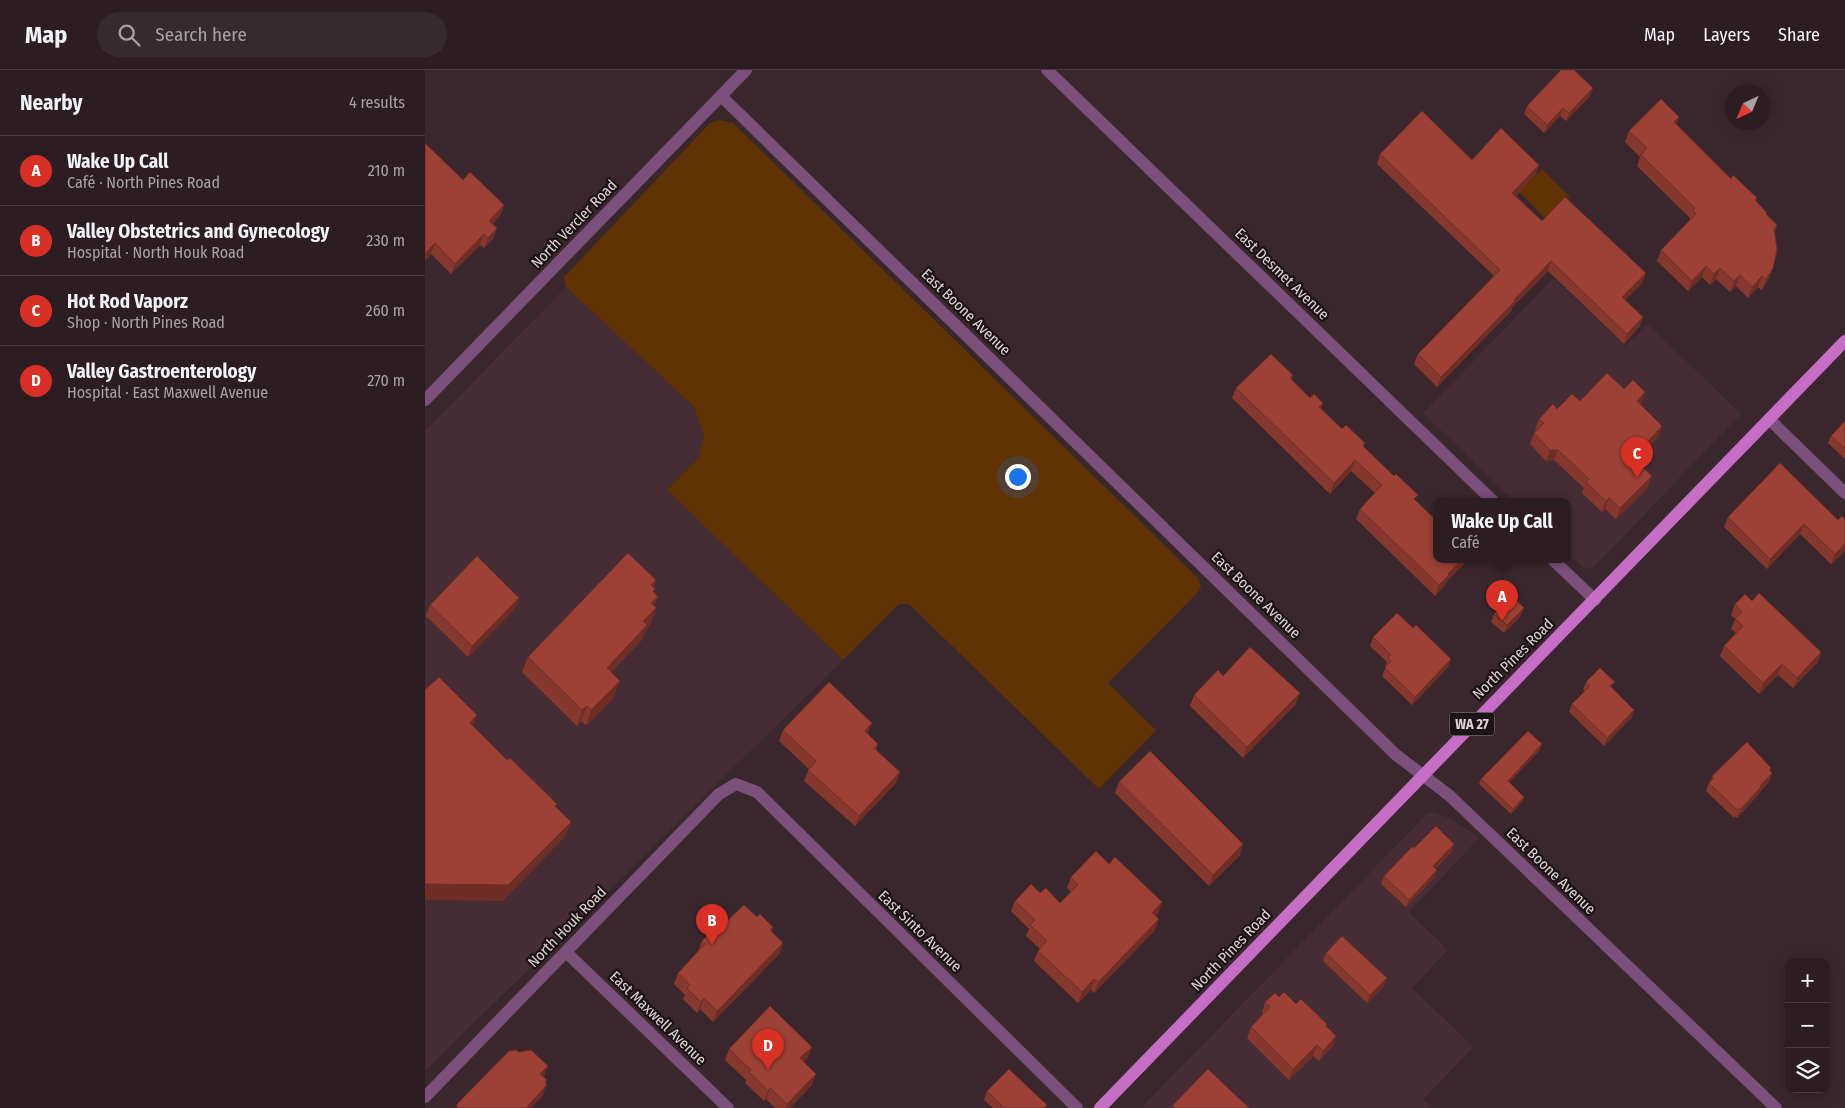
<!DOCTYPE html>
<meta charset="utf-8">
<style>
:root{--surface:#2b1d22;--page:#372a2f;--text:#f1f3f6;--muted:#a6a2a5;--line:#473b40;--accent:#d93025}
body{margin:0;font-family:"Fira Sans Condensed",sans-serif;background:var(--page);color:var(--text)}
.controls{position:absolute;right:15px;bottom:15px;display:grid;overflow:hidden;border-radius:10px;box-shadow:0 2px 12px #0003}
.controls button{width:45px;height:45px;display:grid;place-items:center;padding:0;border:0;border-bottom:1px solid var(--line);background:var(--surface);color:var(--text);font:25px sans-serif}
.compass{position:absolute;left:1300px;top:15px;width:45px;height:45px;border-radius:50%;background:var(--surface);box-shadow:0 2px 12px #0003;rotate:224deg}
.you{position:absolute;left:592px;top:406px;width:18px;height:18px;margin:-12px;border:4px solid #fff;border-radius:50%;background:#1a73e8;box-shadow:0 0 0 8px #1a73e833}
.badge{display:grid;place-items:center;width:32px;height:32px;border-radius:50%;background:var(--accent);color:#fff;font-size:16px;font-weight:700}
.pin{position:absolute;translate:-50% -41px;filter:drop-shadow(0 1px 2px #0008)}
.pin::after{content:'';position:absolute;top:26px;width:18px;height:15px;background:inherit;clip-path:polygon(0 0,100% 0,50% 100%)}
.popup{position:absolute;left:1008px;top:428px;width:138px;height:65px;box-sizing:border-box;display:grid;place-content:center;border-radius:10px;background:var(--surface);filter:drop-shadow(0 1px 4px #0005);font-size:16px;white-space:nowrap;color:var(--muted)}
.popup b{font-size:19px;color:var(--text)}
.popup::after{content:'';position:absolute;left:50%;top:100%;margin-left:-10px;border:10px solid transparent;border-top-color:var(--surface)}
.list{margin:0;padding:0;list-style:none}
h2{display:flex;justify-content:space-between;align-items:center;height:65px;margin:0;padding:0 20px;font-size:21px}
h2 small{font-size:16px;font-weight:400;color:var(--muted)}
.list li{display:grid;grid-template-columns:32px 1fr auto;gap:15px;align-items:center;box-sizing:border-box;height:70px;padding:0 20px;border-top:1px solid var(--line)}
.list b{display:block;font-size:19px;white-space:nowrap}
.list p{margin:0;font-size:16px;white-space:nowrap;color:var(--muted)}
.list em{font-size:16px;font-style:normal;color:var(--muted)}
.icon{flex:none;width:28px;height:28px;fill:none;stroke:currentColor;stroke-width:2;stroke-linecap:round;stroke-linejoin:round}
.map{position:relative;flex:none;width:1420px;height:1038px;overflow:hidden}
header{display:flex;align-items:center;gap:30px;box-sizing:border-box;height:70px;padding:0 25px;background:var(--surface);border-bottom:1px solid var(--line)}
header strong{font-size:24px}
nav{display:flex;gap:28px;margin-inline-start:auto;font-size:18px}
.search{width:350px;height:45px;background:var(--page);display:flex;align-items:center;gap:12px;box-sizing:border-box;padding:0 18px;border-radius:28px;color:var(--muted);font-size:19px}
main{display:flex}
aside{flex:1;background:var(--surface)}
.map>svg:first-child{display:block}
.built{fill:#462d35}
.green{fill:#603304}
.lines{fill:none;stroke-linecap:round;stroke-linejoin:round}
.minor{stroke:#7b507a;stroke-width:12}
.major{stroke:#c66ec6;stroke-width:12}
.wall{fill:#87382e}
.shaded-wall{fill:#6e2e26}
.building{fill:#9d4136;stroke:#6e2e26}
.labels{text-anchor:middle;stroke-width:4.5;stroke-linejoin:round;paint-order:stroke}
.shield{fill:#1b1315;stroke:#a5999d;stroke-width:1}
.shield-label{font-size:14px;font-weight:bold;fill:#e0d3d7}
.street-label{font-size:15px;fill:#e0d3d7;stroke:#1b1315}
</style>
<header>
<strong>Map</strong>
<div class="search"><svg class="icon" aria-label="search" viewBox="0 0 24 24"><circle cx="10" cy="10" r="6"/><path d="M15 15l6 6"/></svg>Search here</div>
<nav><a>Map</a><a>Layers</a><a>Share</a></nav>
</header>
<main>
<aside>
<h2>Nearby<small>4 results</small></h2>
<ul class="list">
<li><span class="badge">A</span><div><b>Wake Up Call</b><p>Café · North Pines Road</p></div><em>210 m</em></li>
<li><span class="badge">B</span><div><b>Valley Obstetrics and Gynecology</b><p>Hospital · North Houk Road</p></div><em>230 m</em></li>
<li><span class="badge">C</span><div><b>Hot Rod Vaporz</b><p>Shop · North Pines Road</p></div><em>260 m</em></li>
<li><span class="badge">D</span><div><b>Valley Gastroenterology</b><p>Hospital · East Maxwell Avenue</p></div><em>270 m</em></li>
</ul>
</aside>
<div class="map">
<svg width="1420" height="1038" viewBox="0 0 1420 1038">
<rect width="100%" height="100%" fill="#39272d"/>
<path class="built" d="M1129,208l71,68 23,-22 93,90 -149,155 -9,-1 -16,-16v-50h-52l-92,-89z
M141,217l127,119 11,29 -5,22 -32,33 176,170 -418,411v-640z
M1007,742l17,6 30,20 -70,74 39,38 -36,38 62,59 -51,52 10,9h-290l4,-6 279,-287z"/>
<path class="green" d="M294,50l14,3 465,455 3,8 -3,6 -90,91 48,47 -57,59 -190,-185h-10l-56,56 -176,-170 32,-33 5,-22 -11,-29 -127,-119 -2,-10 146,-154z
M1117,99l28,28 -22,24 -29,-29z"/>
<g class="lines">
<path class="minor" d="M622,0l447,432
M296,26l674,658 55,42 326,312
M0,330l321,-330
M1344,349l76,74
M1128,490l42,40
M141,882l162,156
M0,1027l294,-303 17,-10 21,8 320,316"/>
<path class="major" d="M675,1038l745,-767"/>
</g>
<path class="wall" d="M1165,26l-24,25 -6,-5 -16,17 -20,-19 3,-8z
M1254,47l-3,7 55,55 26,19 -1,2 11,15 10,10 -2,7 -2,36 -4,10 -7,12 -4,-3 -10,11 -12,-12 -6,6 -14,-13 -6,6 -8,-8 -14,14 -31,-30 4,-11 28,-29 1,-3 -53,-52 3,-9 -15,-15 4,-11z
M955,84l159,11 -3,9 -20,22 26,25 104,52 -4,10 -17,17 18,17 -4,10 -15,17 -76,-73 -36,36 -1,4 -74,76 -23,-23 4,-10 76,-78 -117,-112z
M38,110l41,25 -4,11 -7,8 4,4 -4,11 -9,9 -4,-3 -29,29 -20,-20 -6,7z
M868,305l-2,5 19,18 13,5 -2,5 21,21 22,19 52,53 21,59h31l-22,22 -1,3 -10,11 -79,-77 4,-10 15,-16 -24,-22 -21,23 -98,-96 4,-10z
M1199,319l21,3 -4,11 -1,2 22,21 -4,11 -22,24 12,26 -32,32 -11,-10 -3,3 -20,-19 2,-5 -30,-28 -8,1 -16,-17 4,-11 2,-3 -1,-1 4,-10 18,-10 23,-8z
M1420,351v38l-17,-16 3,-7z
M1303,447l110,3h7v31l-14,13 -31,-30 -33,35 -43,-42z
M231,510l-3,8 2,18 1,2 -5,15 -5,6 -5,12 -30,31 3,25 -28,28 -5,-4 -4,5 -55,-54 6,-15z
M1327,531l69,51 -3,10 -25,26 -15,-13 -19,19 -39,-38 4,-10 12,-13 -5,-4 4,-10 -4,-4 4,-11z
M5,535l85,4 -47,48 -42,-41z
M1069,544l27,2 -17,17 -13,-11z
M988,558l38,31 -3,8 -36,38 -30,-29 4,-9 -1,-1 2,-4 -17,-16 3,-9z
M798,606l73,28 -53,54 -53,-52 4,-11z
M1161,612l27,6 21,22 -3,8 -27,28 -35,-34 3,-8 13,-12 -2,-2z
M358,660l85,4 10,10 -2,6 20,33 -41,43 -51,-45 5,-12 -30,-28z
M1115,680l-31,32 15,15 -2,5 -11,12 -32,-30 2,-5z
M1346,698l-1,3 -1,11 -9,10 -2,3 -21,23 -2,-2 -1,2 -28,-27 3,-8 2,-2 1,-5z
M694,712l121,73 -31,31 -94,-93z
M1029,774l-2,7 -16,17 -1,9 -29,30 -25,-23 3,-8 30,-28z
M646,807l87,36 -3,3v14l-61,63 -3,-3 -13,13 -44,-42 4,-10 2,-2 -14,-13 3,-7 -18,-18 4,-10 25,-8 20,10 11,-11 -4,-4z
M332,847l16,10 -2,5 12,11 -4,11 -66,68 -13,-13 -3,4 -14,-14 2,-4 -11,-11 4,-11 20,-22 4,-10 24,-19z
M901,883l58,33 -17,17 -44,-42z
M854,927l17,7 30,22 10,10 -4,11 -13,14 -6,-5 -24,24 -42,-42 4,-11 12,-13 -1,-1 3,-11z
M304,979l79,8 -5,5 9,23 -22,23h-15l-9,-9 -2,2 -19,-18 1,-3 -21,-20z
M562,1021l59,17h-53l-9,-8z"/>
<path class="shaded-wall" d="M1168,18l-3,8 -24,25 3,-8z
M1138,38l-3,8 -16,17 3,-8z
M1254,47l-4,11 -1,-6z
M1114,95l-3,9 -27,29 3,-10z
M79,135l-4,11 -15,16 4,-11z
M72,158l-4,11 -9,9 4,-10z
M59,164l-4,11 -29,29 4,-10z
M10,173l-4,11 -6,7v-7z
M1126,191l-3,10 -36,36 -1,4 -74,76 4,-10z
M1281,196l-4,11 -14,14 4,-10z
M1295,198l-4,11 -6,6 4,-11z
M1348,198l-4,10 -7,12 4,-11z
M1221,203l-4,10 -24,24 4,-10z
M1315,205l-4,11 -6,6 4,-11z
M1337,206l-4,11 -10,11 4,-11z
M1218,247l-4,10 -15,17 3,-10z
M1220,322l-4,11 -8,9 4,-11z
M1237,356l-4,11 -29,32 4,-11z
M1125,380h8l-4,10 -8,1z
M930,390l-4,11 -21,23 4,-11z
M1227,406l-4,11 -32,32 4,-11z
M1184,428l-4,11 -3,3 4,-11z
M1379,454l-4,10 -33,35 3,-10z
M1420,474v7l-14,13 4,-10z
M1036,490h7l-22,22 -1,3 -10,11 4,-11 9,-11z
M231,510l-6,16 1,-11z
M233,527l-6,15 4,-4 -5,15 -5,6 -5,12 -40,42 6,-15 36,-47 8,-18z
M94,528l-4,11 -47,48 4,-11z
M1099,538l-3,8 -17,17 3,-8z
M1396,582l-3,10 -25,26 4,-10z
M1026,589l-3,8 -36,38 3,-8z
M1357,594l-4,11 -19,19 4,-11z
M195,611l-6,16 -28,28 5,-15z
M875,623l-4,11 -53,54 4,-11z
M162,636l-6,15 -4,5 5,-16z
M1209,640l-3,8 -27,28 3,-8z
M52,645l-6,16 -1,-8z
M447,653l-4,11 -3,-3z
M1117,674l-2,6 -34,36 2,-5z
M475,702l-4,11 -41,43 4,-10z
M1347,703l-3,9 -9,10 -2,3 -21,23 3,-8z
M1099,727l-2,5 -11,12 2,-5z
M146,752l-6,15 -62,64 -78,-1v-16z
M818,774l-3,11 -31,31 4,-11z
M1029,774l-2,7 -22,22 3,-7z
M1012,800l-2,7 -29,30 3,-7z
M737,832l-4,11 -10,11 4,-11z
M734,849l-4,11 -61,63 4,-11z
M358,873l-4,11 -66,68 4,-11z
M962,908l-3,8 -17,17 3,-8z
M669,909l-3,11 -13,13 4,-11z
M279,928l-4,11 -3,4 4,-11z
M911,966l-4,11 -13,14 4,-10z
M892,975l-4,11 -24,24 4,-11z
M387,977l-4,10 -12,12 4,-11z
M123,996l-4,10 -8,8 4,-10z
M391,1004l-4,11 -22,23h-5l2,-4z
M121,1016l-4,11 -11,11h-6z
M345,1018l-4,11 -2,2 4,-10z"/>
<path class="building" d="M1136,0h13l19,18 -24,25 -6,-5 -16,17 -20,-19z
M1236,29l18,18 -5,5 57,57 2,-4 24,23 -2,2 12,13 -1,1 11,11 -3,3 3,22 -4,18 -7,11 -4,-3 -10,11 -12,-12 -6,6 -14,-13 -6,6 -8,-8 -14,15 -31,-31 35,-36 -3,-3 2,-3 -54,-53 6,-7 -18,-17z
M997,41l50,49 29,-32 38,37 -27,28 30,28 23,-24 81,76 -24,24 21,20 -16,17 -76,-73 -37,39 1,1 -74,76 -23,-23 82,-84 -120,-116z
M0,73l38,37 7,-8 34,33 -15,16 8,7 -9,10 -4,-4 -29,30 -20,-21 -10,11z
M846,284l22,21 -3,3 20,20 4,-4 9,9 -4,4 23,22 4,-4 19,18 -2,3 31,30 2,-2 22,21 -4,4 23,22v39h24l-13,14 1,1 -10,10 -79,-76 22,-24 -27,-25 -21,23 -98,-95z
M1182,303l17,16 9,-9 12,12 -8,9 25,25 -29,32 19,18 -32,32 -11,-10 -3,3 -20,-19 3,-3 -31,-29h-8l-16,-17 10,-10 -5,-4 14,-15 4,5 15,-15 8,7z
M1420,351v28l-14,-13z
M1355,393l58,57 4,-4 3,4v24l-10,10 -31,-30 -34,35 -42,-42z
M203,483l28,27 -5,5 4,4 -2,2 5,6 -7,6 5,5 -13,13 4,4 -40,43 13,13 -29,29 -4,-4 -5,4 -54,-53z
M52,486l42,42 -47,48 -42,-41z
M1334,523l62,59 -24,26 -15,-14 -19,19 -39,-37 19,-20 -8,-8 7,-6 -7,-8 10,-10 7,7z
M1087,526l12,12 -17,17 -13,-11z
M972,543l16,15 3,-3 35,34 -36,38 -30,-29 6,-7 -3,-3 3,-3 -18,-18z
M825,577l50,46 -53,54 -53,-52 24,-25 5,6z
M1175,598l15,14 -5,4 24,24 -27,28 -35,-34 18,-18 -4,-4z
M14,607l38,38 -7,8 37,37 3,-2 47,46 -2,2 16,16 -63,63 -83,-1v-194z
M404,612l43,41 -7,8 13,13 -4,4 26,24 -41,44 -51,-46 8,-9 -33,-31z
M1103,661l14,13 -34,37 16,16 -11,12 -32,-30z
M1322,672l24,26 -2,2 3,3 -12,13 1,1 -21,23 -1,-2 -2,2 -28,-27 5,-5 -2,-2z
M725,681l93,93 -30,31 -94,-93z
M1011,756l18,18 -21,22 4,4 -28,30 -25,-24 28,-29 2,1z
M671,781l13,13 6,-7 47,45 -10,11 7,6 -61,63 -4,-3 -12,13 -44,-41 9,-10 -17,-16 5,-5 -20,-19 16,-17 9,9 6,-5 14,15 18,-18 -7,-8z
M319,835l13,12 3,-3 13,13 -3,3 13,13 -66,68 -13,-13 -3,4 -14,-14 3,-3 -12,-12 27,-29 -3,-3 21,-22 3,3z
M917,866l45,42 -17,17 -44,-42z
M859,922l12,12 5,-5 26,25 -1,2 10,10 -13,15 -6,-6 -24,24 -42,-42 19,-20 -5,-5 10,-9 4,4z
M345,936l42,41 -12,11 16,16 -29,30 -17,-16 -2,3 -19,-19 2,-2 -22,-21z
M91,980l2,2 13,-2 17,16 -8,8 6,5v7l-20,22h-69v-4l52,-53z
M584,999l38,36 -3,3h-40l-17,-17z
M783,999l41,39h-74l-3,-2z"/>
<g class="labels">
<rect class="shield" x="1024.5" y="642.5" width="45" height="23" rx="4"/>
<g class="shield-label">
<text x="1047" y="659">WA 27</text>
</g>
<g class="street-label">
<text transform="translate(149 154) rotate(-46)" y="5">North Vercler Road</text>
<text transform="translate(857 204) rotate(44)" y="5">East Desmet Avenue</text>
<text transform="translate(541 242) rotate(44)" y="5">East Boone Avenue</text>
<text transform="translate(831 525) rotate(44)" y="5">East Boone Avenue</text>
<text transform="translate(1088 589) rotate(-45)" y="5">North Pines Road</text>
<text transform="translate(1126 801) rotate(44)" y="5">East Boone Avenue</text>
<text transform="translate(142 857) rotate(-46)" y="5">North Houk Road</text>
<text transform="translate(495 861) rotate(44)" y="5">East Sinto Avenue</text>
<text transform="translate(806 880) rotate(-46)" y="5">North Pines Road</text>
<text transform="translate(233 948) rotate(44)" y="5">East Maxwell Avenue</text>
</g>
</g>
</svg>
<div class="controls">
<button>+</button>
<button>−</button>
<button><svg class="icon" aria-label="layers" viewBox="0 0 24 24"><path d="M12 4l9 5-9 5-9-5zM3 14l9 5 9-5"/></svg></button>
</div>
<svg class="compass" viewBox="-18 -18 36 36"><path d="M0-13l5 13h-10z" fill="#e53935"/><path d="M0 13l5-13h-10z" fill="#a6a2a5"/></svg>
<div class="you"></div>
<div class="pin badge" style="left:1077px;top:551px">A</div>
<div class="popup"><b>Wake Up Call</b>Café</div>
<div class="pin badge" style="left:287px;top:875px">B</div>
<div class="pin badge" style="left:1212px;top:408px">C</div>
<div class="pin badge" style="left:343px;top:1000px">D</div>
</div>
</main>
